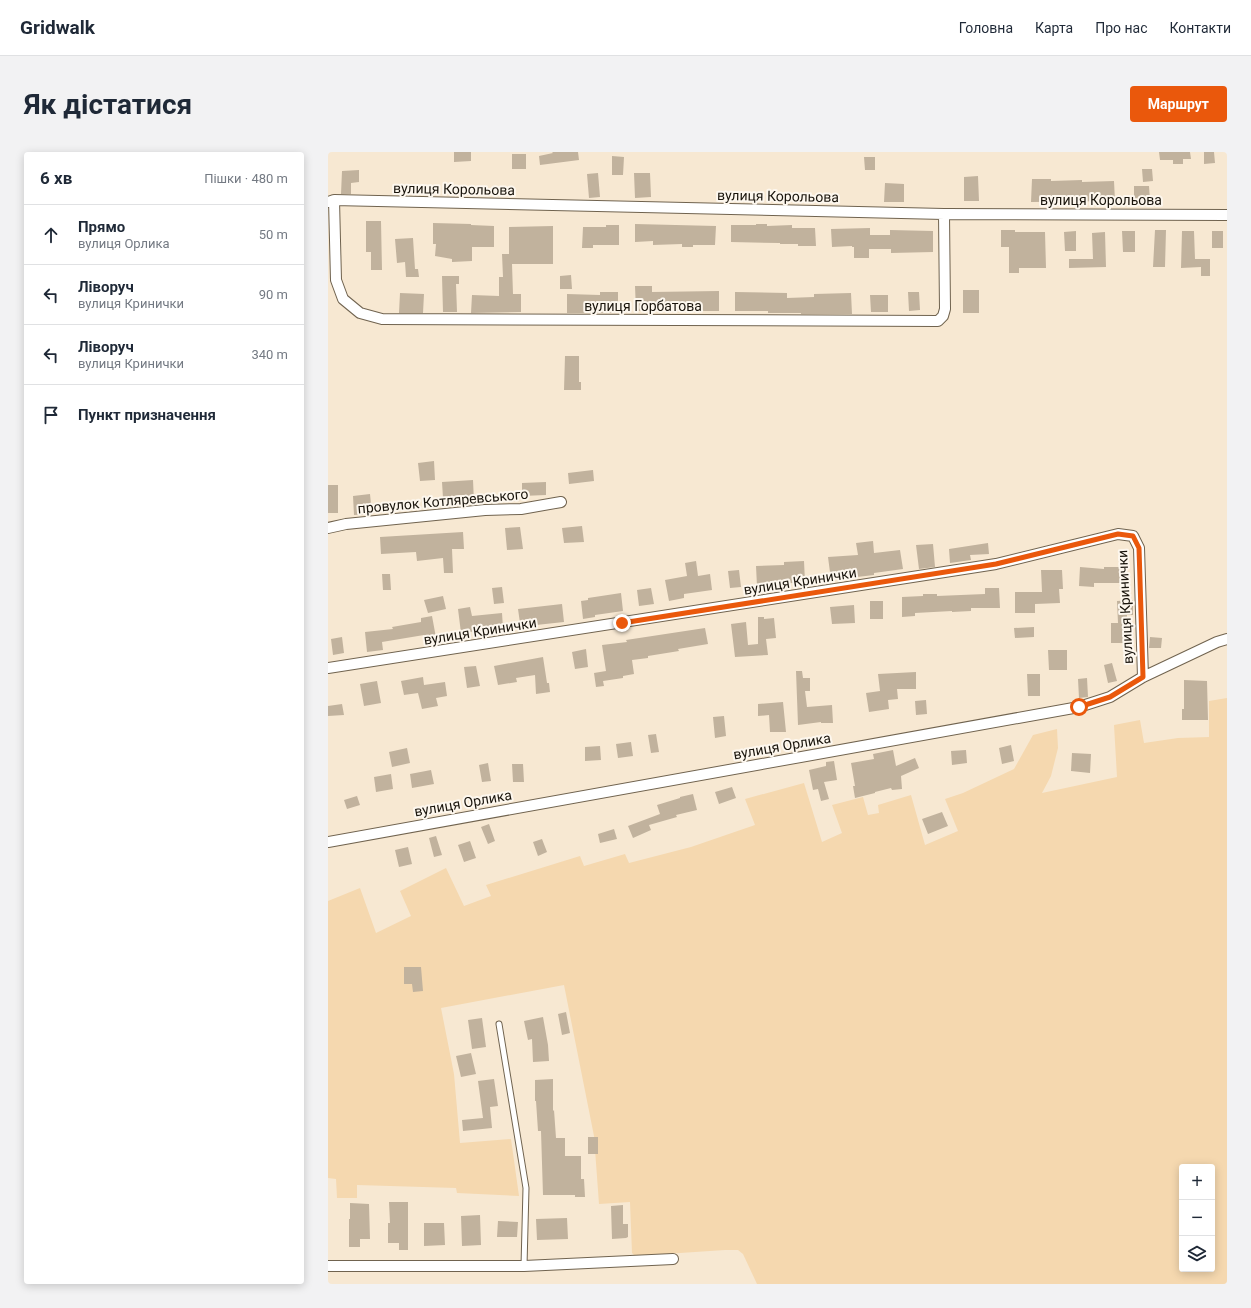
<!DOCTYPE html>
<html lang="uk">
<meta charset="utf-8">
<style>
:root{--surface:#fff;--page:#f2f2f3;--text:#1f2937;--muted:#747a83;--line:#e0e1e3;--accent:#ea580c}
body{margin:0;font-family:Roboto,sans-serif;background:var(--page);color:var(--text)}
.controls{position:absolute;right:12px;bottom:12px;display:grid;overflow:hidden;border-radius:4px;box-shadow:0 2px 10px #0003}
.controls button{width:36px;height:36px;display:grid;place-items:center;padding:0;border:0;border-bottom:1px solid var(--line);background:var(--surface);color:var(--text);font:20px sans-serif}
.stop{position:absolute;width:12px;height:12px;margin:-9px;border:3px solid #ea580c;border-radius:50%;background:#fff}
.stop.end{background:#ea580c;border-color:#fff;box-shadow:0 1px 4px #0008}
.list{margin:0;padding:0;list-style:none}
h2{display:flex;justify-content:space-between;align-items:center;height:52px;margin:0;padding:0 16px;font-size:17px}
h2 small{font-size:13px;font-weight:400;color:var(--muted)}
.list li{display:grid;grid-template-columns:26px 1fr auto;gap:12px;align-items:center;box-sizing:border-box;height:60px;padding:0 16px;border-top:1px solid var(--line)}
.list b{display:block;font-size:15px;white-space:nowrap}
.list p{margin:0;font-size:13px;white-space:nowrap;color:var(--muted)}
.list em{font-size:13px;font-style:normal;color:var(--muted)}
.icon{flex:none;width:22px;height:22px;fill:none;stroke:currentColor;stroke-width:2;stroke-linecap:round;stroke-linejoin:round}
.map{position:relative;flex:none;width:899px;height:1132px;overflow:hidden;border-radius:4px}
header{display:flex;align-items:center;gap:24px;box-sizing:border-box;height:56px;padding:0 20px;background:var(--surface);border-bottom:1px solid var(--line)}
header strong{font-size:19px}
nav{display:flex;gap:22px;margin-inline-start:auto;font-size:14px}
.intro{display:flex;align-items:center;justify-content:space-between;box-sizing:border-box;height:96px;padding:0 24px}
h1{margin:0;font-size:28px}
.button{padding:10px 18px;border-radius:4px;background:var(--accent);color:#fff;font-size:14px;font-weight:700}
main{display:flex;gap:24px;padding:0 24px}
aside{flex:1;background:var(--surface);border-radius:4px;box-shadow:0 2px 10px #0003}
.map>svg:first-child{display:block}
.green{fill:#f5d8af;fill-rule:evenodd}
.building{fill:#c1b29d}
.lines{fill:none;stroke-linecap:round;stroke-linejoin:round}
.service-casing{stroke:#70634f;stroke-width:7}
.minor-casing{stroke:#70634f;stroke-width:12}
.service{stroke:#fff;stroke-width:5}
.minor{stroke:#fff;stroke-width:10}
.route{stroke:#ea580c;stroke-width:5}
.labels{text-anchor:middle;stroke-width:4;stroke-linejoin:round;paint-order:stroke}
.street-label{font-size:14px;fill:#19140c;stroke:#fdf7ee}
</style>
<header>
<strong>Gridwalk</strong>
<nav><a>Головна</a><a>Карта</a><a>Про нас</a><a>Контакти</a></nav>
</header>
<div class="intro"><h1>Як дістатися</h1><a class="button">Маршрут</a></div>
<main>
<aside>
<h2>6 хв<small>Пішки · 480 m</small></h2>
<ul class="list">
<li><svg class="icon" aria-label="ahead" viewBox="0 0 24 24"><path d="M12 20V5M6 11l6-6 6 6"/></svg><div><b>Прямо</b><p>вулиця Орлика</p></div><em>50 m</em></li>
<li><svg class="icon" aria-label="left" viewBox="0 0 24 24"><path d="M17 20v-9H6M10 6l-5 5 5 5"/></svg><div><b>Ліворуч</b><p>вулиця Кринички</p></div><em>90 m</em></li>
<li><svg class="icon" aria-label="left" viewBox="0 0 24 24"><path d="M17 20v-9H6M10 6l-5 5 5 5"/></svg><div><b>Ліворуч</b><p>вулиця Кринички</p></div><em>340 m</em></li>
<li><svg class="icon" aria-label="arrive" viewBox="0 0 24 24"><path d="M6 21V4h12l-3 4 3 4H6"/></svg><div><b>Пункт призначення</b></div></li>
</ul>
</aside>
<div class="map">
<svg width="899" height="1132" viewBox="0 0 899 1132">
<rect width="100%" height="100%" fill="#f7e8d2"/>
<path class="green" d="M899,546v586h-470l-14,-30 -5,-4h-13l-90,6 -3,-3 -2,-51 -31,2 -5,-68 -30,-151 -123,23 13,66 6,69 51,-4 8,57 -62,-3 -1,-5 -99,-3v13h-20l-1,-19 -8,-1v-277l32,-13 16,45 35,-17 -11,-25 46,-23 18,38 27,-10 -5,-11 94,-29 4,10 41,-12 4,9 62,-16 64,-22 -10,-26 59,-16 18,59 20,-9 -10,-28 31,-8 5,18 11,-2 -1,-8 33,-10 14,50 33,-14 -13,-32 18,-6 51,-24 19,-34 24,-6 1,19 -7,28 -9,17 75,-16 -3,-52 26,-5 4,23 34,-5 31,-1v-36zM854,1015h30v102h-30z"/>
<path class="building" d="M126,0h17v9l-17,1z
M224,0h26l1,8 -39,5 -1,-9 14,-3z
M831,0h31l1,7h-8v5h-10v-4h-13z
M876,0h10l1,11 -11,1z
M184,2h14v15h-14z
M284,4l12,1 -1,18h-11z
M536,5h11v13h-10z
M814,17h10l1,12 -10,1z
M31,18v12l-8,1v11h-10l1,-23z
M270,21l2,24 -11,1 -2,-24z
M306,21h16l1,24 -16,1z
M650,24l1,25h-15v-24z
M704,27h19v2l31,-1v2l32,-1 1,20 -84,1z
M557,31l19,1v18h-20z
M806,34h15l1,14h-16z
M38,69h15l1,49h-11v-18h-5z
M105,71l38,1v1l23,1v21h-22v14l-20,1v-3l-17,-3 1,-12h-3z
M307,72l81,2 -1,19h-22v2h-11v-3l-29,1v-4l-18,1z
M428,72h11v2l25,-1v3h23l1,18h-18v-2h-18v-1l-49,-1v-17h25z
M278,73h13v20h-26v3h-11l1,-21h23z
M225,74v38h-41l1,30h8v18l-50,1 1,-18 27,1v-19h4l-1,-23h7v-27z
M542,76v7h20v-5l43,1v21l-42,1v-4h-22v9h-15v-11h-2v-1l-20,1 -1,-18z
M673,78h14v2h30l1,36h-27v5h-10v-26h-8z
M827,78h11l-1,37h-12z
M748,79v20h-11l-1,-19z
M794,79h13v21h-12z
M854,79h12l1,28h15v17h-9v-9l-20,1z
M884,79h11v17h-11z
M777,80l1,35 -37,1v-9h24l-1,-26z
M85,86l2,31h3l1,8h-13l-1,-15 -8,1 -2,-24z
M243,123l1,14h-12v-13z
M114,124h17v8h-3l1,28h-14z
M307,134h17v6l67,-1v20h-83z
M635,138h16v23h-16z
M272,140h18v21h-51v-19l33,1z
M407,140l52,1v5l27,-1v-3l37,-1 1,21h-51v-1h-33v-2h-33z
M580,140h11l1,18 -11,1z
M72,141l24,1 -1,19h-24z
M542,143h18v17h-17z
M237,204h14v26h2v8h-17z
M106,309l1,19 -15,1 -2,-18z
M265,318l1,11 -25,3 -1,-11z
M145,328l1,22h-15l-1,-5 -15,1 -1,-16z
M218,330v13l-24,1v-13z
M0,333h10v28h-10z
M42,342l2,20 -18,1 -1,-19z
M254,374l2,16 -20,1 -2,-15z
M192,375l3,22 -16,1 -2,-22z
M135,380l1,17h-12l1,24h-9l-1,-15 -26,3 -1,-9 -35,2 -1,-17z
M545,389l1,12 26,-3 3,19 -29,4v2l-43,5 -3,-23 30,-2 -2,-12z
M660,391l1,11 -19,1 1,5 -21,3 -1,-14z
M605,392l2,23 -16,2 -3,-24z
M368,409l2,15 12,-2 2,16 -28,4v4l-15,3 -4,-21 22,-4 -2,-13z
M476,409l1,21 -48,4 -1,-20 28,-1v-3z
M752,415l24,2v-2h17v16h-27v4l-15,-1z
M411,418l2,17 -11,1 -2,-17z
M713,418h21l1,19h-4l1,14 -25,1v9h-20v-21h27z
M54,422h8l1,16h-8z
M174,435l2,16 -10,1 -2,-16z
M323,436l3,16 -15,2 -2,-16z
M657,436h14l1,20h-29v3l-19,1v-1l-37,2v3l-13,1v-20l21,-1v-2h14v2l48,-2z
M293,441l2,18 -28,4v2l-12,2 -2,-18 7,-1v-2z
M115,444l3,13 -18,4 -4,-13z
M805,448v15h-6v28h-16v-20h7l-1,-22z
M542,449h13v18h-13z
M234,452l2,18 -28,3v4l-15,1 -3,-21z
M526,453l1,18 -23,1 -2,-17z
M142,455l2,9 30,-3 1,15 -42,5 -3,-24z
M104,464l5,27 -11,2 -2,-10 -42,7 1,8 -16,2 -2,-20 28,-3 -1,-2 29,-5v-4z
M430,465h6v2l10,-1 2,20 -10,1 2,16 -33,2 -4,-33 15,-2 2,23 10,-1z
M706,475v10l-19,1 -1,-10z
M377,476l3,16 -30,5 1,2 -31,5v2l-16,2 2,14 -11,2v2l-20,3 1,5 -8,1 -2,-14 12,-2 -4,-26 25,-3 -1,-2z
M14,485l2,16 -11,2 -2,-16z
M822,485l12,1 -1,10h-12z
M258,497l2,18 -13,2 -3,-17z
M720,498h19v20h-18z
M215,505l4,26h2l1,9 -14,2 -1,-19 -19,3 1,4 -19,3 -4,-19z
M784,511l5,18 -9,2 -4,-18z
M148,514l4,20 -13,2 -3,-21z
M468,519h6l1,7h7v13h-5l2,16 25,-2 1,18h-12v-1l-23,3z
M588,520v17h-19l1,10 -10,1 1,9 -20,3 -3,-19 14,-2 -2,-17z
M699,522h13v22h-12z
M95,525l1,8 21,-3 2,14 -11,2 2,8 -16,3 -4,-16 -14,2 -3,-14z
M759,526l1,19 -9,1 -1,-19z
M856,528l23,1 1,39h-26v-11h2z
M49,529l4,22 -17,3 -4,-22z
M598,548l1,14 -11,1 -1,-14z
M455,550l3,30h-16l-1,-17 -11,1v-12z
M14,552l2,11 -16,1v-10z
M396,564l2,20 -11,2 -2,-21z
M328,582l3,18 -8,1 -3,-18z
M303,590l2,14 -15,2 -2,-14z
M683,593l3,16 -12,3 -3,-16z
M272,594l1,14 -16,1v-14z
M79,596l3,15 -18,4 -3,-15z
M565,598l3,16 19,-8 4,10 -18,8 1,13 -10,1 -1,-2 -16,4v1l-20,5 -2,-12h2l-4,-23 23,-4 -1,-5z
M638,598l1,13 -15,2 -1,-14z
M744,601l19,1 -1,19 -19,-2z
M506,609l3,19 -13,2 5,17 -8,2 -3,-12 -5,1 -4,-20 17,-4v-4z
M160,611l3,18 -9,1 -3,-17z
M184,612h11l1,18h-11z
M103,618l3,14 -22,4 -2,-14z
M63,622l2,15 -17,3 -2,-15z
M404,635l4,11 -17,6 -4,-12z
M365,642l4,16 -21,5 1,2 -28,8 2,5 -18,8 -5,-12 32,-12 -3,-9 23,-7v-1z
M29,644l3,9 -13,4 -3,-9z
M614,660l6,14 -20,8 -6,-15z
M161,672l6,17 -7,3 -7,-17z
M286,677l3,10 -17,4 -2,-9z
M108,684l6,19 -8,2 -5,-19z
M214,687l5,13 -9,4 -5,-14z
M142,689l6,17 -12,4 -6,-17z
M80,695l4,17 -13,3 -4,-17z
M76,815h17l2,24 -10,1 -1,-8h-8z
M238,860l4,21 -8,2 -4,-21z
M215,865l5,28 1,16 -16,1 -1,-23 -4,1 -4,-19z
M154,866l4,29 -14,2 -4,-29z
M143,901l5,21 -15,3 -5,-21z
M166,927l4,27 -8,1 2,21 -29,3 -1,-11 21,-2 -5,-37z
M225,927v32l1,-1 2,28h9v18h16v23h3l1,18h-10v-2h-32l-2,-64h-3l-2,-30h-1v-21z
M260,985h10v17h-10z
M61,1050h19v48h-9v-7h-11v-20h2z
M22,1051l19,1 1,35h-10v8h-11v-28h1z
M295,1053v19h5v13l-2,1 -14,1 -1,-33z
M152,1063l1,30 -19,1 -1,-30z
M239,1066l1,21 -31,1 -1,-21z
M170,1069l20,1 -1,15h-20z
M96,1071h20l1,22 -21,1z"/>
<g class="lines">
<defs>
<path id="service" d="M171,872l27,164 -2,78"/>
<path id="minor" d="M6,48l2,80 7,19 17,14 22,6 556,2 5,-5 2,-7 -1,-95
M0,50l6,-2 610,14 283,1
M0,376l18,-4 139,-14 36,-1 40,-7
M0,516l668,-104 122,-30 15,2 6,12 4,129
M0,690l751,-135 31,-10 33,-20 74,-35 10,-3
M0,1114h196l149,-7"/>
</defs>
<use href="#service" class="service-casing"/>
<use href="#minor" class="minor-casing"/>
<use href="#service" class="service"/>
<use href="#minor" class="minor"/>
</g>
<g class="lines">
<path class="route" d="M294,471l374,-59 122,-30 15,2 6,12 4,129 -33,20 -31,10"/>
</g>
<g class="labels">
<g class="street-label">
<text transform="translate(126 37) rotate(1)" y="5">вулиця Корольова</text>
<text transform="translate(450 44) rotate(1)" y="5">вулиця Корольова</text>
<text x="773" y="53">вулиця Корольова</text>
<text x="315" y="159">вулиця Горбатова</text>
<text transform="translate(115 349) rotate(-5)" y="5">провулок Котляревського</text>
<text transform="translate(472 429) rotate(-9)" y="5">вулиця Кринички</text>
<text transform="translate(797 455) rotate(-93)" y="5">вулиця Кринички</text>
<text transform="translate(152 479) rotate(-9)" y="5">вулиця Кринички</text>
<text transform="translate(454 594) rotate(-10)" y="5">вулиця Орлика</text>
<text transform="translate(135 651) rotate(-10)" y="5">вулиця Орлика</text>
</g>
</g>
</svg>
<div class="controls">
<button>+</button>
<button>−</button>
<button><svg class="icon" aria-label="layers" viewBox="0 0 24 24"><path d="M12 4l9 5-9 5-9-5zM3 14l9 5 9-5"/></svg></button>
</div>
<div class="stop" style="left:751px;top:555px"></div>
<div class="stop end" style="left:294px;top:471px"></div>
</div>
</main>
